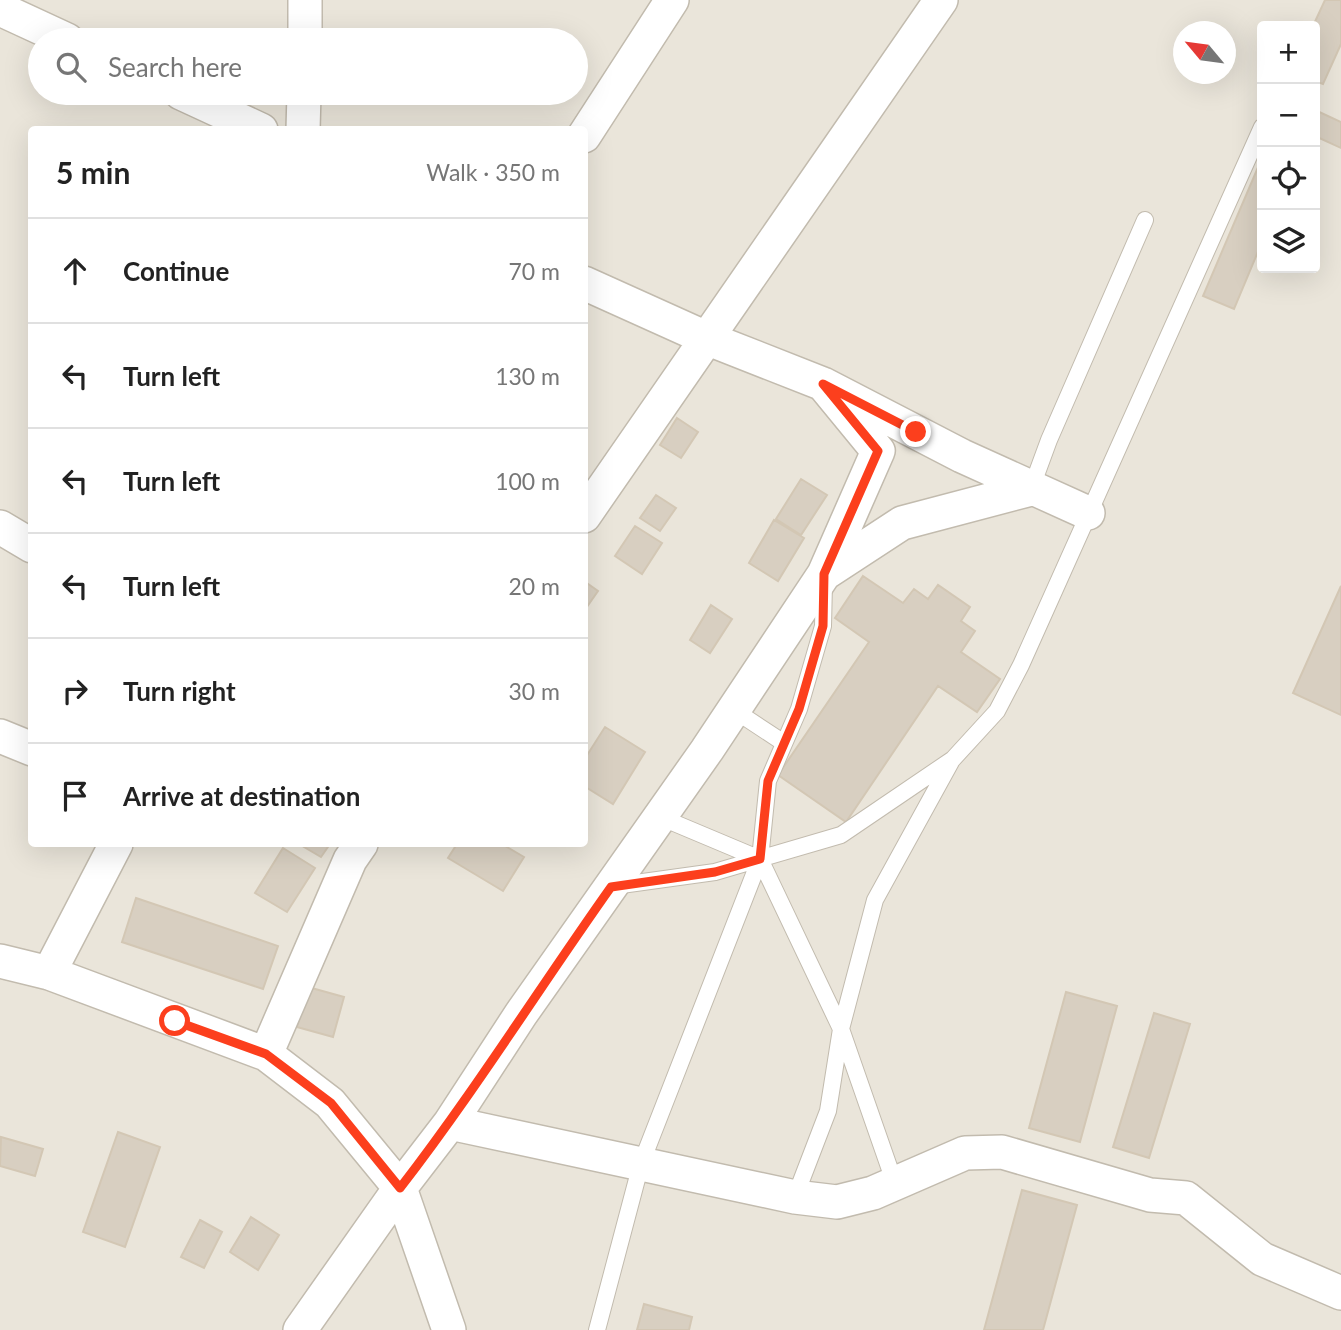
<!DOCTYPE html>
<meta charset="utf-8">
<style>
:root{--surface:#fff;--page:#f2f2f2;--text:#222;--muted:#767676;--line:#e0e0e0}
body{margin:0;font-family:Lato,sans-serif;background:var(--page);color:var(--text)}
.controls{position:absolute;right:21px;top:21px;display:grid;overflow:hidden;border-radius:7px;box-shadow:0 7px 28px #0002}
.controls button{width:63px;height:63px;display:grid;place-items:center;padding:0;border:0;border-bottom:2px solid var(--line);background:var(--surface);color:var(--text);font:35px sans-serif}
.compass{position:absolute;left:1173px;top:21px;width:63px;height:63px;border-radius:50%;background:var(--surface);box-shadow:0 7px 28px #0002;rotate:299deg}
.stop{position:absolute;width:21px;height:21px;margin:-16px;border:5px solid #fc3f1d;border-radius:50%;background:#fff}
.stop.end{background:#fc3f1d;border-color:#fff;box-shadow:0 2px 7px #0008}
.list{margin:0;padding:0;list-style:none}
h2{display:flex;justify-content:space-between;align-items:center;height:91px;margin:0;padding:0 28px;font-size:30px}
h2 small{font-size:23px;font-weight:400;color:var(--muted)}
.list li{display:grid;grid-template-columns:46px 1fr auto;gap:21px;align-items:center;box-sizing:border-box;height:105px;padding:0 28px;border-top:2px solid var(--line)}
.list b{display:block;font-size:26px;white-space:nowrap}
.list em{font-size:23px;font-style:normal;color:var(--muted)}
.icon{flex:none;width:38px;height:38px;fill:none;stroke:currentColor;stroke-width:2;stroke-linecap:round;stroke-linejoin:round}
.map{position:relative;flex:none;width:1341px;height:1330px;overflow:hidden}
.search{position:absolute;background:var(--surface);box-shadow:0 7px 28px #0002;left:28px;top:28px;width:560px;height:77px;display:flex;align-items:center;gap:18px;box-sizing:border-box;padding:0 24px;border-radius:38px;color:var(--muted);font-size:26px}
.panel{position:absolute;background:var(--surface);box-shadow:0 7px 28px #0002;left:28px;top:126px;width:560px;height:721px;border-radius:7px}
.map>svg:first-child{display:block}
.residential{fill:#eae5da;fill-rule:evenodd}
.building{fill:#d8cfc1;stroke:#d3c7b4;stroke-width:2}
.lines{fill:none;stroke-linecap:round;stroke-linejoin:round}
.lane-casing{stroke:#c2bbae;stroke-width:18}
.street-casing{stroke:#c2bbae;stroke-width:36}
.lane{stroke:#fff;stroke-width:16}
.street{stroke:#fff;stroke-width:33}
.route{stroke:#fc3f1d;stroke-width:9}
</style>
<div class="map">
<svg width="1341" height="1330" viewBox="0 0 1341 1330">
<rect width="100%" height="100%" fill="#f6f3ec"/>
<path class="residential" d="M0,0h1341v1330h-1341zM1262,26h53v242h-53zM1184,32h42v42h-42zM40,40h536v53h-536zM32,130h552v714h-552z"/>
<path class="building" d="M1325,0h16v44l-18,40 -8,-3 -2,-55z
M1315,110l26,12v26l-26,-12z
M1262,158v84l-28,67 -31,-13z
M677,418l21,14 -17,26 -21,-13z
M801,479l26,16 -26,40 -25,-16z
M656,495l20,13 -16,23 -20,-13z
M774,520l30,18 -26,43 -29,-18z
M635,526l27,17 -20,31 -27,-18z
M863,576l40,27 11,-14 14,10 10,-14 32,22 -9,14 14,10 -14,21 39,27 -23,33 -39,-26 -92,136 -68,-47 91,-133 -34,-24z
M584,581l14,10 -14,20z
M1341,586v129l-48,-22z
M711,605l21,14 -22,34 -20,-13z
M605,727l40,25 -32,52 -29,-18v-26z
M299,844h31l-9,13z
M457,844h45l22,13 -21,34 -55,-33z
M283,848l32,20 -28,44 -32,-19z
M136,898l142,48 -15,43 -141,-47z
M308,987l36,10 -11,40 -36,-10z
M1066,992l51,14 -37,136 -51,-14z
M1154,1013l36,11 -41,134 -36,-11z
M118,1132l42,15 -35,100 -42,-15z
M1,1137l42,12 -8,27 -35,-10z
M1022,1190l55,15 -34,125h-59z
M251,1217l28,18 -21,35 -28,-18z
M200,1220l22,12 -18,36 -23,-11z
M644,1304l48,13 -3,13h-52z"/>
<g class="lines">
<defs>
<path id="lane" d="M1031,489l18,-49 96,-220
M734,710l50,33
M660,817l100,42 81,170 54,155
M614,886l101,-14 126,-37 112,-76 44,-48 24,-46 241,-538
M795,1197l33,-86 13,-82 34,-129 76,-138
M597,1330l44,-166 119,-305 8,-78 31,-72 24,-83 1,-43"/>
<path id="street" d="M0,9l67,31
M305,40v-40
M181,93l80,37
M303,130l1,-37
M584,136l88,-136
M584,283l122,55 117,46 139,72 126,57
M584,516l357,-516
M0,527l32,19
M824,574l78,-51 129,-34
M0,736l32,13
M0,961l49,12 217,81 64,49 70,85 49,142
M49,973l67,-129
M266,1054l84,-194 11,-16
M450,1123l71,-109 186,-264 117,-176 54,-123 -55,-67
M300,1330l100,-142 50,-65 345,74 42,5 36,-9 92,-40 37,-1 148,43 36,3 76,61 79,34"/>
</defs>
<use href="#lane" class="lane-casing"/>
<use href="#street" class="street-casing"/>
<use href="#lane" class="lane"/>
<use href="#street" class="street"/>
</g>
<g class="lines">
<path class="route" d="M175,1021l91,33 65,49 69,85c75,-97 140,-201 211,-301l104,-15 45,-13 8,-78 31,-72 24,-83 1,-52 54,-123 -55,-67 93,48"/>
</g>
</svg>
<div class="controls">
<button>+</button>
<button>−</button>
<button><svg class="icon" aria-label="locate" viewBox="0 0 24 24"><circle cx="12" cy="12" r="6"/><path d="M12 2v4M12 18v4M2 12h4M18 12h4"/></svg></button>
<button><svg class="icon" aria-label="layers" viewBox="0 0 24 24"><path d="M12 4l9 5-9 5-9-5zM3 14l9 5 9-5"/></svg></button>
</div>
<svg class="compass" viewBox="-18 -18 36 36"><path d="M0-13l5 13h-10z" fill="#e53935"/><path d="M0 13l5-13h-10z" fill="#767676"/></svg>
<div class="stop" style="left:175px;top:1021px"></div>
<div class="stop end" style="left:916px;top:432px"></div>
<div class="search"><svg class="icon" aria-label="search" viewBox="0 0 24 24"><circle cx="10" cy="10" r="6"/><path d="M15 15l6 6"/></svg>Search here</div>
<section class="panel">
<h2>5 min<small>Walk · 350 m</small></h2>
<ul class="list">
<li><svg class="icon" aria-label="ahead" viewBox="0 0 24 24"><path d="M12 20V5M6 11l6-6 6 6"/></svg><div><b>Continue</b></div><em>70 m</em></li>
<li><svg class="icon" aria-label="left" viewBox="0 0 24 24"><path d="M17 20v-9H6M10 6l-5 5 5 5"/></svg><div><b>Turn left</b></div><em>130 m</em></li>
<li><svg class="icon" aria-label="left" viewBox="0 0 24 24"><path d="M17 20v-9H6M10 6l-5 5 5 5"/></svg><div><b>Turn left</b></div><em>100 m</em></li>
<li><svg class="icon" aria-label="left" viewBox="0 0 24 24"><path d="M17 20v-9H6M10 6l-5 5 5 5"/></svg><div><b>Turn left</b></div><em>20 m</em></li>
<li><svg class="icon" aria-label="right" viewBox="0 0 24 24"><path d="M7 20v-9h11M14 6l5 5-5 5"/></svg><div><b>Turn right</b></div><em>30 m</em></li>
<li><svg class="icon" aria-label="arrive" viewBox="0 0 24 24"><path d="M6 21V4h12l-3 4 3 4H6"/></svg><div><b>Arrive at destination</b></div></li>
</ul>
</section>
</div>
